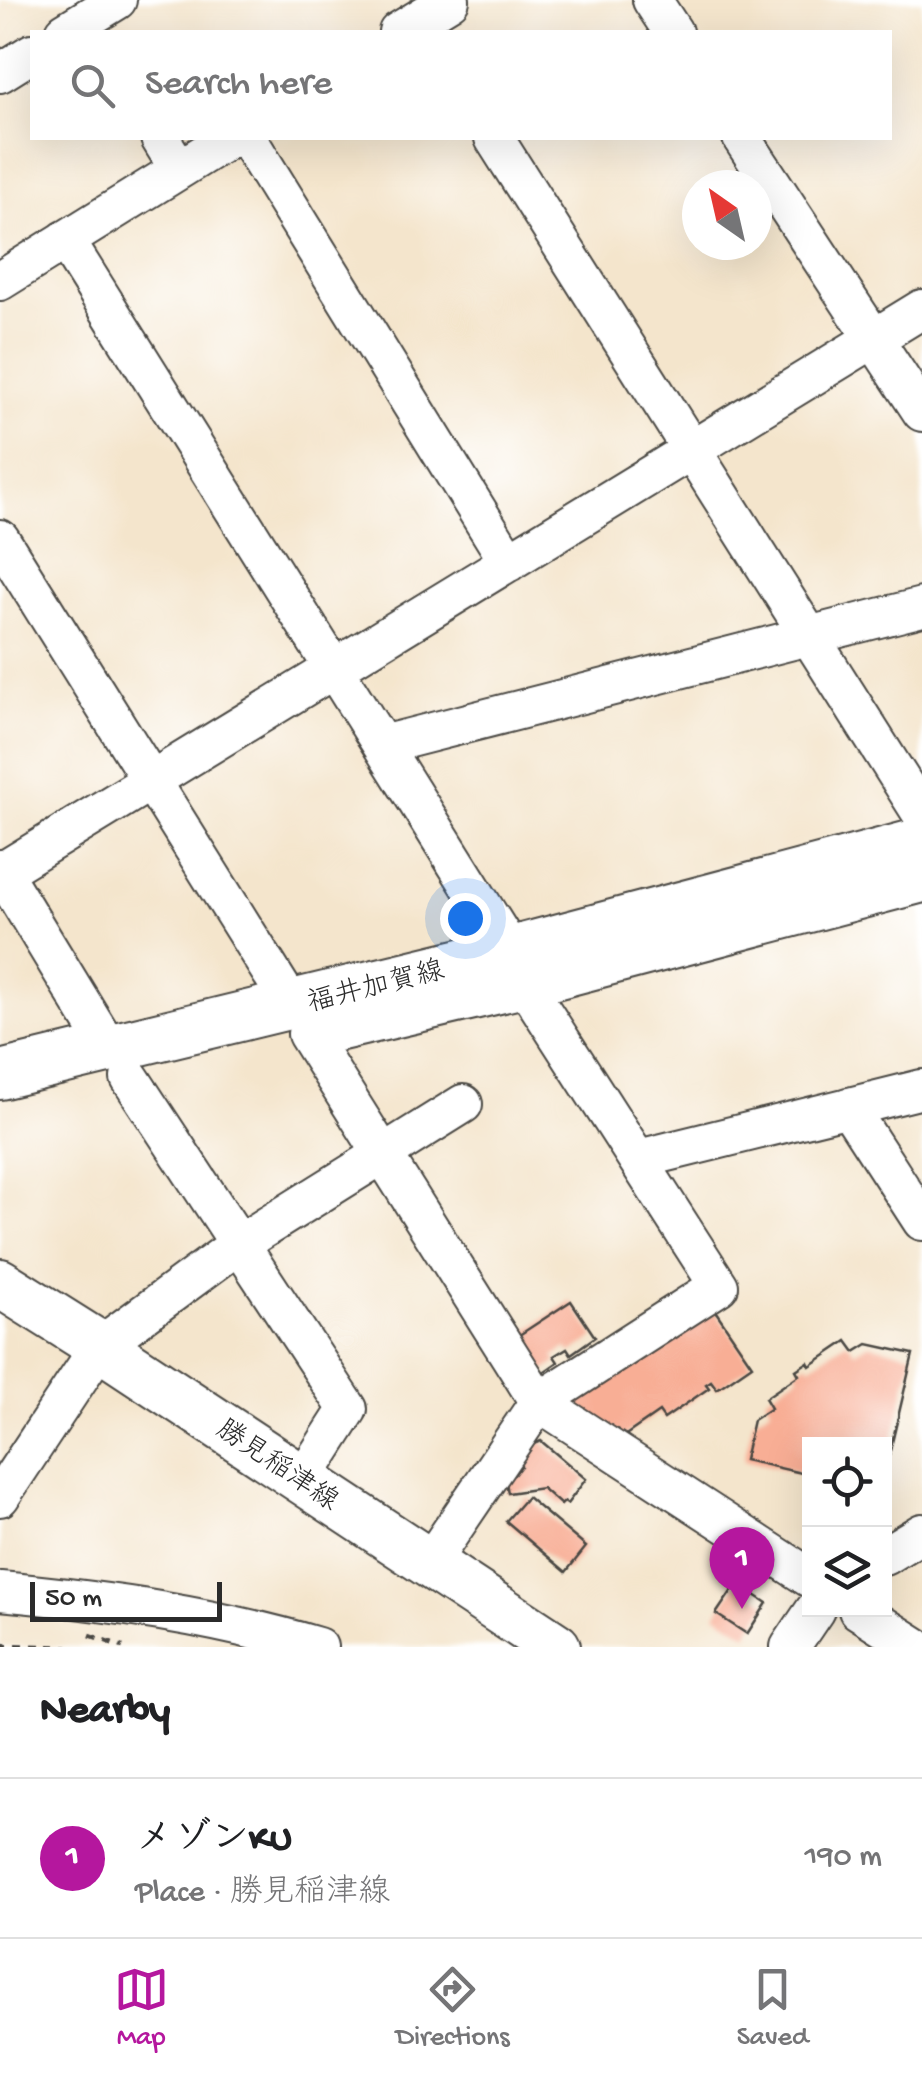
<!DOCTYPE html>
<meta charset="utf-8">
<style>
:root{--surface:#fff;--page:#f2f2f2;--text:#202124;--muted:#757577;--line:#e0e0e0;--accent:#b5179e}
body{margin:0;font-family:"Gochi Hand","Klee One",sans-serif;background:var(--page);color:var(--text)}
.controls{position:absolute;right:30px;bottom:30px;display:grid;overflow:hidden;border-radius:0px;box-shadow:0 10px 40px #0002}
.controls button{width:90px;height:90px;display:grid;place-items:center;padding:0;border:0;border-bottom:2px solid var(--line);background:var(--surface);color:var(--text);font:50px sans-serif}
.compass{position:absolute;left:682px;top:170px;width:90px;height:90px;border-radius:50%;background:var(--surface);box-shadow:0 10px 40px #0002;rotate:326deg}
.scale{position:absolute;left:30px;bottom:25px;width:192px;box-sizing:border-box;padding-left:10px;border:5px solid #2b2b2b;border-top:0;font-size:28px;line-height:35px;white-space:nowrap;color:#2b2b2b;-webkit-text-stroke:8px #fff;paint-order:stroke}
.you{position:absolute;left:465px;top:918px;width:35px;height:35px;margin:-25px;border:8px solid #fff;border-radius:50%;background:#1a73e8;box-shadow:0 0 0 15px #1a73e833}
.badge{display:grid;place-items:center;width:65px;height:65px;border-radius:50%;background:var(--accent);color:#fff;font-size:32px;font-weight:700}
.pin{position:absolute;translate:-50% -82px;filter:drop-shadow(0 2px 5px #0008)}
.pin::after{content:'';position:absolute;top:52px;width:35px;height:30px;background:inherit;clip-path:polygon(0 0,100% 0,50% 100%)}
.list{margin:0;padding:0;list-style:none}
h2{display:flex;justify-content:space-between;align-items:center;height:130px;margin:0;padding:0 40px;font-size:42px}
h2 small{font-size:32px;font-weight:400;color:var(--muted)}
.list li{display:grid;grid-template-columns:65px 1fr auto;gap:30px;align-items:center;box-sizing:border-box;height:160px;padding:0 40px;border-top:2px solid var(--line)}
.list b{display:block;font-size:38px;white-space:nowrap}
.list p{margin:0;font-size:32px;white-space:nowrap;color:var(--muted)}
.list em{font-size:32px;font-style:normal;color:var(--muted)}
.icon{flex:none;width:55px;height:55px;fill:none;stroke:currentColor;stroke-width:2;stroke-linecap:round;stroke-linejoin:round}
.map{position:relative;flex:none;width:922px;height:1647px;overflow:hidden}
.search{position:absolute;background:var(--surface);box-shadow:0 10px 40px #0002;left:30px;right:30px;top:30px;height:110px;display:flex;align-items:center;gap:25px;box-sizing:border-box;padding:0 35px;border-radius:0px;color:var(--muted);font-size:38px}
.sheet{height:290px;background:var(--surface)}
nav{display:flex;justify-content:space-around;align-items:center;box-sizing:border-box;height:140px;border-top:2px solid var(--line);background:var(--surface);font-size:28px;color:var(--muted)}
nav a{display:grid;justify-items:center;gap:5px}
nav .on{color:var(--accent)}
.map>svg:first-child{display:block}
.building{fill:#f8ae95}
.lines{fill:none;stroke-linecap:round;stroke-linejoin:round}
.minor-casing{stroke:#494743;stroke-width:42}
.major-casing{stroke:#494743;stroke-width:52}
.path{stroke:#494743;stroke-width:5;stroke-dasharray:8 8;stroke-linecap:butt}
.minor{stroke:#fff;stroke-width:38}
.major{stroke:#fff;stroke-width:48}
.labels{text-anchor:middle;stroke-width:8;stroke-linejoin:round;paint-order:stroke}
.street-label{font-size:28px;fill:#2b2b2b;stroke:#fff}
</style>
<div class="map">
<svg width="922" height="1647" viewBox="0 0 922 1647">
<rect width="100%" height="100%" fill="#fff"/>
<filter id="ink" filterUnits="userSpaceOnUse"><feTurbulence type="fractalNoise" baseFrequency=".01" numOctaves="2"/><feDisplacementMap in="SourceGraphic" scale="20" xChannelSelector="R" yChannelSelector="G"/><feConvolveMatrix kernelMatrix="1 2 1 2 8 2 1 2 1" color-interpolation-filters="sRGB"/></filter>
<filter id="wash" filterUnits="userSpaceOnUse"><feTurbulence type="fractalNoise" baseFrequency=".0048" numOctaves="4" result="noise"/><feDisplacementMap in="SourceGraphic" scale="40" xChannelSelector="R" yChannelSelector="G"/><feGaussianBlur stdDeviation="2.25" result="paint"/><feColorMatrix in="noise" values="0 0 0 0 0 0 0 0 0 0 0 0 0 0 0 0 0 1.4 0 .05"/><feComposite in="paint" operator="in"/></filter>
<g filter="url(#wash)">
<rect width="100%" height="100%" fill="#f4e5cc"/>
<g id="blocks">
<path class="building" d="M571,1301l24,36 -24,17 -4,-6 -13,8 4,6 -26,18 -25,-37z
M712,1306l40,59 -35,24 -6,-8 -5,3 3,4 -45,31 -5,-7 -42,29 -52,-35z
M847,1341l8,11 13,-8 45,10 -27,114 -2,-24h-74v31l-66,-15 9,-40 18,-12 -6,-10 34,-23 -3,-5 12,-8 2,4z
M541,1441l45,38 -19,25 -3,-2 -3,3 -19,-17 -34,5 -3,-16 9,-2 7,-9 -3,-4 8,-15z
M527,1497l59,50 -20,25 -60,-51z
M737,1583l30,20 -20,31 -31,-20z"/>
</g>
</g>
<g filter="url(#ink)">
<use href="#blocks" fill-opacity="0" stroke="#494743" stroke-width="2.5"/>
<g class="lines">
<defs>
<path id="minor" d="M652,0l21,32
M65,32l52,-32
M398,32l52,-32
M0,73l32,-20
M160,138l19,31
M247,138l262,424
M494,138l428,676
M742,138l180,274
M65,240l446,711 13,32 195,303 -180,116 -110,162
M0,281l230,-143
M0,539l291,465
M382,745l540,-138
M0,869l110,181
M0,873l922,-564
M307,1034l232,368 271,176
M130,1078l218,331 -45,70
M848,1107l74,114
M639,1159l283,-70
M0,1497l100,-151 139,-102 224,-140
M884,1556l38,-23
M0,1591c108,10 214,25 318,56
M858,1610l58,37
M790,1647l25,-37"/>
<path id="major" d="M320,1031l204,-48 398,-105
M0,1075l511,-124 411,-109
M0,1283l100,63 456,301"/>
</defs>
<use href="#minor" class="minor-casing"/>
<use href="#major" class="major-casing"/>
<path class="path" d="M90,1635l33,12
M0,1645l68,2"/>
<use href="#minor" class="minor"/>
<use href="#major" class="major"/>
</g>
</g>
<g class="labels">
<g class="street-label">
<text transform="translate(375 984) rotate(-14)" y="10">福井加賀線</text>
<text transform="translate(279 1463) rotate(34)" y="10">勝見稲津線</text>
</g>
</g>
</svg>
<div class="controls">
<button><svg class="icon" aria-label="locate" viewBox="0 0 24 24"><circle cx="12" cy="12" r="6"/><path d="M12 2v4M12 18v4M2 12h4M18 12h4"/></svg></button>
<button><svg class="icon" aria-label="layers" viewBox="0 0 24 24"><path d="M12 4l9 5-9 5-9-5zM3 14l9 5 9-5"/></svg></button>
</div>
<svg class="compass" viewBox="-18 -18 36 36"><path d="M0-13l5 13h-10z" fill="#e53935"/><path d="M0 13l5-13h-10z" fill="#757577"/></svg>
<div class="scale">50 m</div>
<div class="you"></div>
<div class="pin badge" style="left:742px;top:1609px">1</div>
<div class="search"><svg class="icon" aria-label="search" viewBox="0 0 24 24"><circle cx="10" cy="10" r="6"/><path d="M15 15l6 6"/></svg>Search here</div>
</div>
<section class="sheet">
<h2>Nearby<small></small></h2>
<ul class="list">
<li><span class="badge">1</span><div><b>メゾンKU</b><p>Place · 勝見稲津線</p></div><em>190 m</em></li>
</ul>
</section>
<nav>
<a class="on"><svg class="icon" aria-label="map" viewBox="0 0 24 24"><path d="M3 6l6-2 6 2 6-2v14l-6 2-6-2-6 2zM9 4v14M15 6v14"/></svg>Map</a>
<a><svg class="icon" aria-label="directions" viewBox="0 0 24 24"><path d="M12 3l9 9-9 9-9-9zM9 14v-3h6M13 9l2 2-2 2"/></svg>Directions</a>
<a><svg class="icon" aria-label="saved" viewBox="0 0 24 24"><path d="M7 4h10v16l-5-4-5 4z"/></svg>Saved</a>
</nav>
